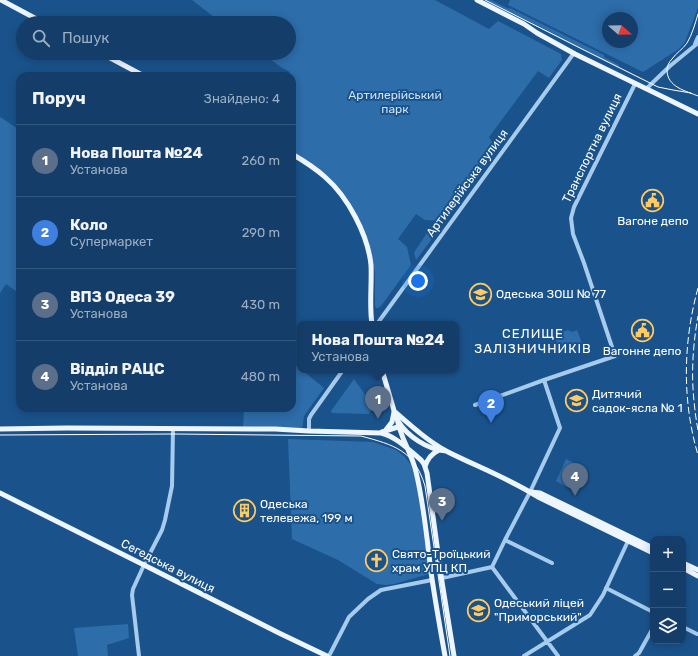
<!DOCTYPE html>
<html lang="uk">
<meta charset="utf-8">
<style>
:root{--surface:#143e69;--page:#1d456f;--text:#f1f3f6;--muted:#9daec0;--line:#33577d;--accent:#8bbbb9}
body{margin:0;font-family:Rubik,sans-serif;background:var(--page);color:var(--text)}
.controls{position:absolute;right:12px;bottom:12px;display:grid;overflow:hidden;border-radius:8px;box-shadow:0 2px 10px #0003}
.controls button{width:36px;height:36px;display:grid;place-items:center;padding:0;border:0;border-bottom:1px solid var(--line);background:var(--surface);color:var(--text);font:20px sans-serif}
.compass{position:absolute;left:602px;top:12px;width:36px;height:36px;border-radius:50%;background:var(--surface);box-shadow:0 2px 10px #0003;rotate:110deg}
.you{position:absolute;left:418px;top:281px;width:14px;height:14px;margin:-10px;border:3px solid #fff;border-radius:50%;background:#1a73e8;box-shadow:0 0 0 6px #1a73e833}
.badge{display:grid;place-items:center;width:26px;height:26px;border-radius:50%;background:var(--accent);color:#fff;font-size:13px;font-weight:700}
.pin{position:absolute;translate:-50% -33px;filter:drop-shadow(0 1px 2px #0008)}
.pin::after{content:'';position:absolute;top:21px;width:14px;height:12px;background:inherit;clip-path:polygon(0 0,100% 0,50% 100%)}
.popup{position:absolute;left:297px;top:321px;width:162px;height:52px;box-sizing:border-box;display:grid;place-content:center;border-radius:8px;background:var(--surface);filter:drop-shadow(0 1px 3px #0005);font-size:13px;white-space:nowrap;color:var(--muted)}
.popup b{font-size:15px;color:var(--text)}
.popup::after{content:'';position:absolute;left:50%;top:100%;margin-left:-8px;border:8px solid transparent;border-top-color:var(--surface)}
.list{margin:0;padding:0;list-style:none}
h2{display:flex;justify-content:space-between;align-items:center;height:52px;margin:0;padding:0 16px;font-size:17px}
h2 small{font-size:13px;font-weight:400;color:var(--muted)}
.list li{display:grid;grid-template-columns:26px 1fr auto;gap:12px;align-items:center;box-sizing:border-box;height:72px;padding:0 16px;border-top:1px solid var(--line)}
.list b{display:block;font-size:15px;white-space:nowrap}
.list p{margin:0;font-size:13px;white-space:nowrap;color:var(--muted)}
.list em{font-size:13px;font-style:normal;color:var(--muted)}
.icon{flex:none;width:22px;height:22px;fill:none;stroke:currentColor;stroke-width:2;stroke-linecap:round;stroke-linejoin:round}
.map{position:relative;flex:none;width:698px;height:656px;overflow:hidden}
.search{position:absolute;background:var(--surface);box-shadow:0 2px 10px #0003;left:16px;top:16px;width:280px;height:44px;display:flex;align-items:center;gap:10px;box-sizing:border-box;padding:0 14px;border-radius:22px;color:var(--muted);font-size:15px}
.panel{position:absolute;background:var(--surface);box-shadow:0 2px 10px #0003;left:16px;top:72px;width:280px;height:340px;border-radius:12px}
.map>svg:first-child{display:block}
.green{fill:#2d6daa;fill-rule:evenodd}
.lines{fill:none;stroke-linecap:round;stroke-linejoin:round}
.minor{stroke:#a6cbed;stroke-width:4}
.major{stroke:#edf5ff;stroke-width:5}
.tram{stroke:#fff;stroke-width:1}
.rail{stroke:#fff;stroke-width:1;stroke-dasharray:7 3;stroke-linecap:butt}
.labels{text-anchor:middle;stroke-width:4;stroke-linejoin:round;paint-order:stroke}
.park-label{font-size:12px;fill:#cce3fa;stroke:#1a538c}
.street-label{font-size:12px;fill:#fff;stroke:#1a538c}
.poi-label{font-size:12px;fill:#fff;stroke:#1a538c;text-anchor:start}
.neighbourhood-label{font-size:13px;letter-spacing:1px;fill:#fff;stroke:#1a538c}
</style>
<div class="map">
<svg width="698" height="656" viewBox="0 0 698 656">
<rect width="100%" height="100%" fill="#1a538c"/>
<path class="green" d="M192,0h243l54,29 9,-8 63,33 1,6 -13,18 -11,-7 -49,66 7,12 -54,72 -17,-1 -9,-6 -18,25 9,8 4,18 -30,41 -3,2h-2l-1,-3v-31l-5,-28 -11,-28 -17,-25 -50,-40v-77h-4l2,-4 -8,-4 -20,-15h27v-30h-67z
M487,0h4l18,9 1,-1 94,47v2l15,8 -1,3 -130,-66z
M510,0h188v8l-13,34 -6,7 -36,23 -135,-67zM608,18h24v24h-24z
M0,117l20,13v164l-14,-10 -6,9z
M432,226l6,2v3l-22,29 -2,-7 1,-2 16,-24z
M568,330l4,2 5,-2 6,16 -22,8 -7,-19z
M292,362l8,7v1h2l22,18 -20,28 -2,14 -59,-1 1,-21h48z
M354,379l19,27 -4,8 -37,-1 -1,-2z
M288,439l85,3 23,8 8,6 7,9 5,16 13,86v7l-35,10 -8,1 -9,-1 -39,-24 -46,-21z
M566,459l8,4 3,3 -11,21 -10,-6z
M128,624l1,14 -22,7 1,11h-30l-4,-28z"/>
<g class="lines">
<path class="minor" d="M695,44l3,-7
M646,89l24,-23 28,-23
M377,324l197,-271
M475,405l69,-25 71,-24 -31,-93 -11,-29 -2,-16 3,-11 61,-123
M309,431v-12l2,-4 32,-45
M505,540l47,23
M492,567l13,-27 25,-48 30,-64 -16,-48
M492,567l66,89
M442,578l50,-11
M606,588l47,24
M683,627l14,7
M139,656l-7,-61 1,-6 11,-24 18,-35 3,-10 7,-34 1,-57
M329,656l20,-39 19,-18 13,-9 51,-10
M524,656l66,-41 13,-20 25,-54
M635,656l4,-3 14,-25"/>
<path class="major" d="M1,0l43,23
M477,0l47,24 13,9 38,21 123,60
M101,53l43,23
M292,154c12,7 23,14 33,23 23,20 43,58 46,88 1,20 -2,40 1,59
M382,370l13,44
M394,411c16,14 35,31 54,41 30,15 62,27 90,45l115,56
M397,418c3,20 15,35 19,54 8,33 11,67 15,100 4,28 9,56 14,84
M398,421c9,15 30,29 48,30
M0,429l67,-1 208,1 34,2 72,2c16,4 28,17 40,27l3,4 3,9 15,109 12,74
M385,431l7,-9 2,-10
M382,432l19,-6
M425,467c2,-8 6,-13 14,-17
M531,492l9,1 113,55
M0,493l144,72 135,68 48,23
M683,563l15,7
M683,568l15,8"/>
<path class="tram" d="M485,0l97,49 76,38 15,3 18,3
M698,14c-3,10 -6,21 -11,29 -4,6 -11,10 -15,16 -3,3 -5,7 -5,11 0,17 19,21 31,26
M0,435l174,-1 187,2c33,9 53,14 64,50l25,170"/>
<path class="rail" d="M698,288c-15,54 -16,113 0,167
M698,430c-2,-10 -3,-19 -4,-29 -3,-28 -1,-57 4,-85"/>
</g>
<defs>
<symbol id="civic-ring" viewBox="-11 -11 22 22"><circle r="9.5" fill="#1a538c" stroke="#ffc963" stroke-width="1.5"/><path d="M-.6-6.5H3V-4.5H.6V-3L4-1V1h2V6H-6V1h2V-1L-.6-3ZM-1.2 2.5V6h2.4V2.5Z" fill="#ffc963"/></symbol>
<symbol id="school-ring" viewBox="-11 -11 22 22"><circle r="9.5" fill="#1a538c" stroke="#ffc963" stroke-width="1.5"/><path d="M0-5L7-2L0 1L-7-2ZM-4 1L0 2.5L4 1V4Q0 6-4 4Z" fill="#ffc963"/></symbol>
<symbol id="building-ring" viewBox="-11 -11 22 22"><circle r="9.5" fill="#1a538c" stroke="#ffc963" stroke-width="1.5"/><path d="M-4-6H4V6H1V3H-1V6H-4ZM-2.5-4.3h1.7v1.8h-1.7ZM.8-4.3h1.7v1.8H.8ZM-2.5-1h1.7V.8h-1.7ZM.8-1h1.7V.8H.8Z" fill="#ffc963"/></symbol>
<symbol id="church-ring" viewBox="-11 -11 22 22"><circle r="9.5" fill="#1a538c" stroke="#ffc963" stroke-width="1.5"/><path d="M-1.2-6h2.4v3.5h3.3v2.4h-3.3V6h-2.4V-.1h-3.3v-2.4h3.3Z" fill="#ffc963"/></symbol>
</defs>
<g fill-rule="evenodd">
<use href="#civic-ring" x="640" y="188" width="25" height="25"/>
<use href="#school-ring" x="468" y="282" width="25" height="25"/>
<use href="#civic-ring" x="630" y="318" width="25" height="25"/>
<use href="#school-ring" x="564" y="388" width="25" height="25"/>
<use href="#building-ring" x="232" y="498" width="25" height="25"/>
<use href="#church-ring" x="364" y="548" width="25" height="25"/>
<use href="#school-ring" x="466" y="598" width="25" height="25"/>
</g>
<g class="labels">
<g class="park-label">
<text x="395" y="99">Артилерійський<tspan x="395" dy="14">парк</tspan></text>
</g>
<g class="street-label">
<text transform="translate(592 148) rotate(-64)" y="4">Транспортна вулиця</text>
<text transform="translate(467 183) rotate(-54)" y="4">Артилерійська вулиця</text>
<text transform="translate(168 566) rotate(27)" y="4">Сегедська вулиця</text>
</g>
<g class="poi-label">
<text x="653" y="225" text-anchor="middle">Вагоне депо</text>
<text x="496" y="298">Одеська ЗОШ № 77</text>
<text x="642" y="355" text-anchor="middle">Вагонне депо</text>
<text x="592" y="398">Дитячий<tspan x="592" dy="14">садок-ясла № 1</tspan></text>
<text x="260" y="508">Одеська<tspan x="260" dy="14">телевежа, 199 м</tspan></text>
<text x="392" y="558">Свято-Троїцький<tspan x="392" dy="14">храм УПЦ КП</tspan></text>
<text x="494" y="607">Одеський ліцей<tspan x="494" dy="14">"Приморський"</tspan></text>
</g>
<g class="neighbourhood-label">
<text x="533" y="338">СЕЛИЩЕ<tspan x="533" dy="15">ЗАЛІЗНИЧНИКІВ</tspan></text>
</g>
</g>
</svg>
<div class="controls">
<button>+</button>
<button>−</button>
<button><svg class="icon" aria-label="layers" viewBox="0 0 24 24"><path d="M12 4l9 5-9 5-9-5zM3 14l9 5 9-5"/></svg></button>
</div>
<svg class="compass" viewBox="-18 -18 36 36"><path d="M0-13l5 13h-10z" fill="#e53935"/><path d="M0 13l5-13h-10z" fill="#9daec0"/></svg>
<div class="you"></div>
<div class="pin badge" style="left:378px;top:419px;background:#5c6f8a">1</div>
<div class="popup"><b>Нова Пошта №24</b>Установа</div>
<div class="pin badge" style="left:491px;top:423px;background:#3f7fe0">2</div>
<div class="pin badge" style="left:442px;top:521px;background:#5c6f8a">3</div>
<div class="pin badge" style="left:575px;top:496px;background:#5c6f8a">4</div>
<div class="search"><svg class="icon" aria-label="search" viewBox="0 0 24 24"><circle cx="10" cy="10" r="6"/><path d="M15 15l6 6"/></svg>Пошук</div>
<section class="panel">
<h2>Поруч<small>Знайдено: 4</small></h2>
<ul class="list">
<li><span class="badge" style="background:#5c6f8a">1</span><div><b>Нова Пошта №24</b><p>Установа</p></div><em>260 m</em></li>
<li><span class="badge" style="background:#3f7fe0">2</span><div><b>Коло</b><p>Супермаркет</p></div><em>290 m</em></li>
<li><span class="badge" style="background:#5c6f8a">3</span><div><b>ВПЗ Одеса 39</b><p>Установа</p></div><em>430 m</em></li>
<li><span class="badge" style="background:#5c6f8a">4</span><div><b>Відділ РАЦС</b><p>Установа</p></div><em>480 m</em></li>
</ul>
</section>
</div>
